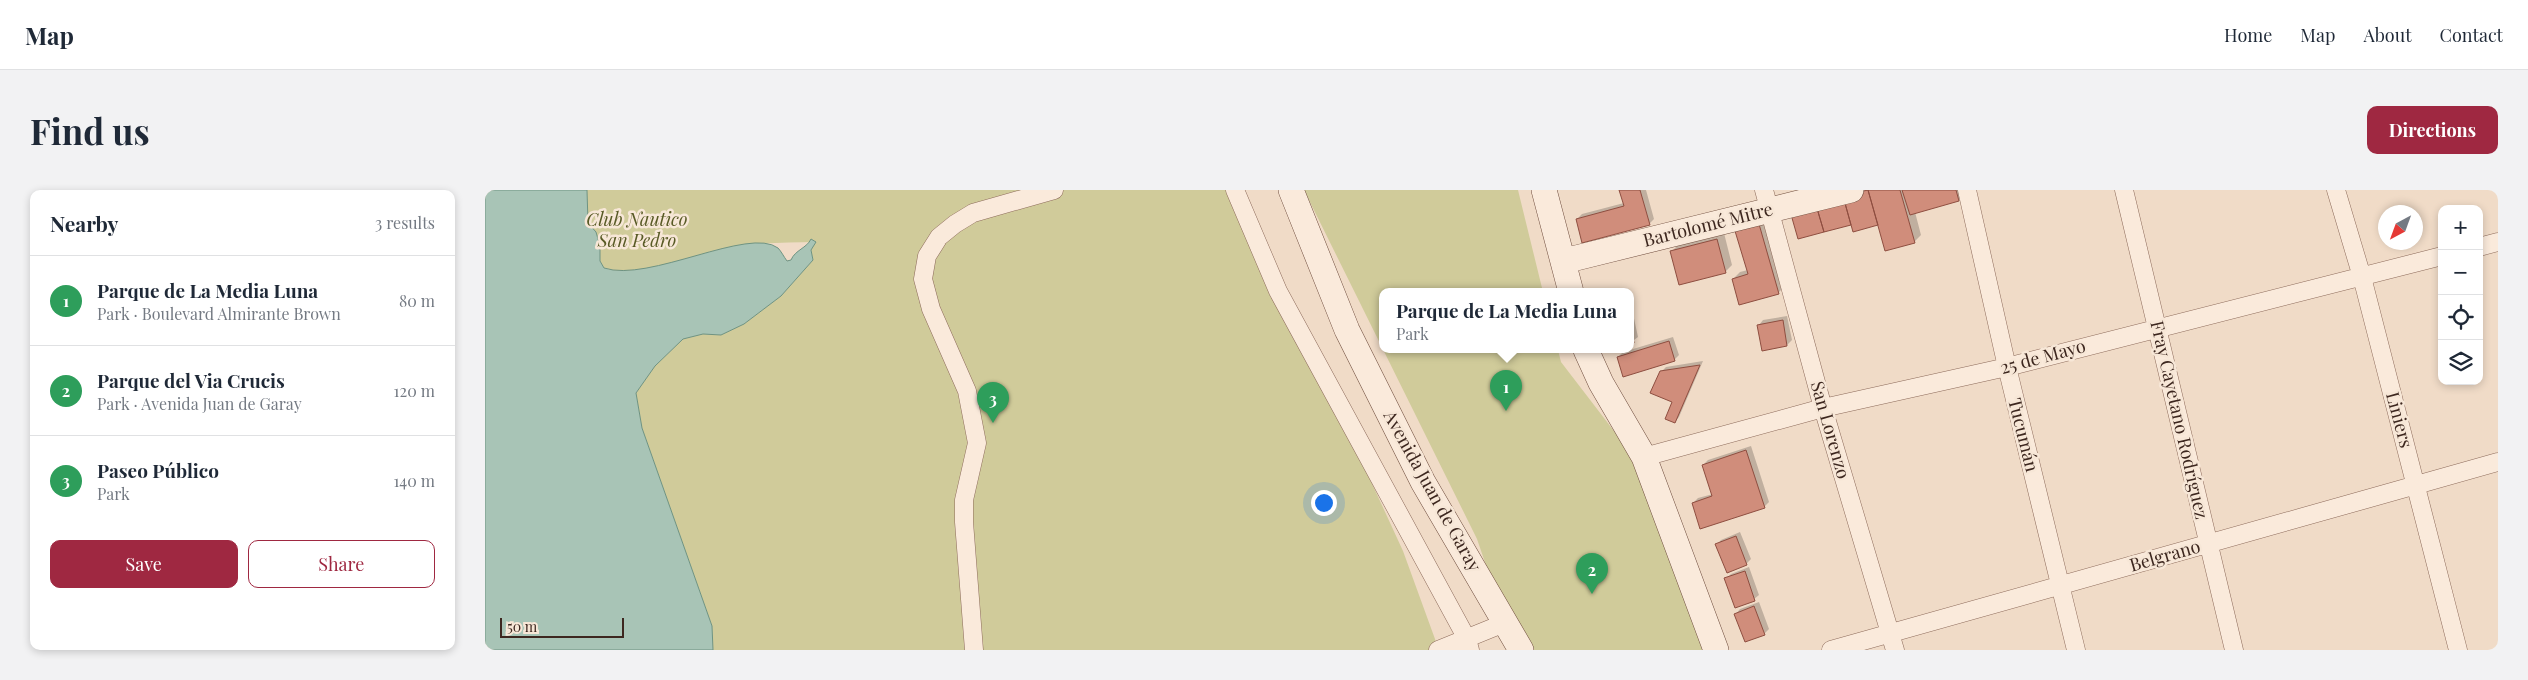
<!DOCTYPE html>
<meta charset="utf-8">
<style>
:root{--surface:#fff;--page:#f2f2f3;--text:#1f2937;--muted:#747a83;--line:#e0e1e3;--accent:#9f2841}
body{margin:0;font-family:"Playfair Display",serif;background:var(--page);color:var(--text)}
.controls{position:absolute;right:15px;top:15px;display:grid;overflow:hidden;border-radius:10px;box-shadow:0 2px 8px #0003}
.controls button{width:45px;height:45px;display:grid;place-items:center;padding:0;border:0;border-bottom:1px solid var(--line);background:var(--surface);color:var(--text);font:25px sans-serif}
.compass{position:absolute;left:1893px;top:15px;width:45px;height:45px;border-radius:50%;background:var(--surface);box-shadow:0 2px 8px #0003;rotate:221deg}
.scale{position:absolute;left:15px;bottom:12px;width:124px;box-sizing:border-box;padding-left:5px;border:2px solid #3d271f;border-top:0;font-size:14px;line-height:18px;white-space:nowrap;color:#3d271f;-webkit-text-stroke:4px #f7e7d7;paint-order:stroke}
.you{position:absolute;left:838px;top:312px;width:18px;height:18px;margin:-12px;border:4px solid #fff;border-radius:50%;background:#1a73e8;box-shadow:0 0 0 8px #1a73e833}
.badge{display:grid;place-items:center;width:32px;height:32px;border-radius:50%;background:var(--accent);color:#fff;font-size:16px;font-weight:700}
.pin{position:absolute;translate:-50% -41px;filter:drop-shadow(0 1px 2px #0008)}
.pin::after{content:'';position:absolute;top:26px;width:18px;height:15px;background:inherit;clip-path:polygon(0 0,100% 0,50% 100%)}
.popup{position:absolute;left:894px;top:98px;width:255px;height:65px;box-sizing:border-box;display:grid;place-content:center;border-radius:10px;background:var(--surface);filter:drop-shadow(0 1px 4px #0005);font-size:16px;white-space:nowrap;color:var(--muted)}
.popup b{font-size:19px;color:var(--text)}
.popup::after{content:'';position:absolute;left:50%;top:100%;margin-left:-10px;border:10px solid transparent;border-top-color:var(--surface)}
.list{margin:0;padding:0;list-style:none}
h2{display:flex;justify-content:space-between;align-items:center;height:65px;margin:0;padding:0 20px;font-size:21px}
h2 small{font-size:16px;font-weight:400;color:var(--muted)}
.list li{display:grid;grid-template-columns:32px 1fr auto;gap:15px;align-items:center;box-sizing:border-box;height:90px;padding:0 20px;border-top:1px solid var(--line)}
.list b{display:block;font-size:19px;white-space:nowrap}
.list p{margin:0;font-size:16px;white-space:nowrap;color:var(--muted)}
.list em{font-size:16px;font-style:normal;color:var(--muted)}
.actions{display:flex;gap:10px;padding:15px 20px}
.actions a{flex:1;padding:11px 0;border:1px solid var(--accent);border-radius:10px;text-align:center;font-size:18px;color:var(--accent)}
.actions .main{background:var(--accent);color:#fff}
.icon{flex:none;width:28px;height:28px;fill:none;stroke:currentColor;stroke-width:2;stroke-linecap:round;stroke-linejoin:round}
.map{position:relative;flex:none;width:2013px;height:460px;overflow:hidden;border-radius:10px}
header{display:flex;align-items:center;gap:30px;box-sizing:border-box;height:70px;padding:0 25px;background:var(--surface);border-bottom:1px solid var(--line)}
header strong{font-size:24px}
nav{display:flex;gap:28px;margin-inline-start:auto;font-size:18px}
.intro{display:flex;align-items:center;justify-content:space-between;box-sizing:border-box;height:120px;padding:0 30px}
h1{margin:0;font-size:35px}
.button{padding:12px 22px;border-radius:10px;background:var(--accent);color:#fff;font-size:18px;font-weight:700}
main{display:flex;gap:30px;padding:0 30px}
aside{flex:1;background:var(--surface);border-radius:10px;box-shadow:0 2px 8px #0003}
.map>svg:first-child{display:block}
.green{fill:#d0cb9a}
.water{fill:#a8c4b6;stroke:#6e9382}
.shadow{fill:#0003}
.building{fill:#d08d7b;stroke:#8e4e40}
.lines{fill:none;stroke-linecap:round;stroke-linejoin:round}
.street-casing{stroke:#8d6b5b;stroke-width:19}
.secondary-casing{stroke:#6f4d3e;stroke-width:26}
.street{stroke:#faeadb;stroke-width:18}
.secondary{stroke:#faeadb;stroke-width:25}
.labels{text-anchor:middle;stroke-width:5;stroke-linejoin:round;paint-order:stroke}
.park-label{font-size:18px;font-style:italic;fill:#585a25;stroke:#f7e7d7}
.street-label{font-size:18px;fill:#3d271f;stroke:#f7e7d7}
</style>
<header>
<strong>Map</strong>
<nav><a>Home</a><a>Map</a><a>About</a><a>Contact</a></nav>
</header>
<div class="intro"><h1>Find us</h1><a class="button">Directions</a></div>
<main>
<aside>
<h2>Nearby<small>3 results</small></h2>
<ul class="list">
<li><span class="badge" style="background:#2e9e5b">1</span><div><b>Parque de La Media Luna</b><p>Park · Boulevard Almirante Brown</p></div><em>80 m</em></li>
<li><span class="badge" style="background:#2e9e5b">2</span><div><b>Parque del Via Crucis</b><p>Park · Avenida Juan de Garay</p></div><em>120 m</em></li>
<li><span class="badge" style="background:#2e9e5b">3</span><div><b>Paseo Público</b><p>Park</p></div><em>140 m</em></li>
</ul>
<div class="actions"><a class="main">Save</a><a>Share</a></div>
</aside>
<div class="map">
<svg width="2013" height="460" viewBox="0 0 2013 460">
<rect width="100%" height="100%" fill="#f0dbc7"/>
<path class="green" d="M102,0h650l166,361 36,99h-726l-1,-24 -70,-198 -6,-35 19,-27 28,-27 20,-5 18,1 23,-11 37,-28 32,-36 -2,-10 4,-8c-28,1 -56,0 -84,5 -39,7 -89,34 -127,21l-4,-7v-15l-4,-14 -8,-9z
M819,0h214l25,102h-161v58h176l3,12 76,99 72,189h-194l-38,-111z"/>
<path class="water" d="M0,0h102l1,33 8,9 4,14v15l4,7c45,15 145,-42 174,-20 3,3 6,9 9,13l4,-1c4,-10 16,-12 20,-21l5,3 -5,8 2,10 -32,36 -37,28 -23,11 -18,-1 -20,5 -28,27 -19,27 6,35 70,198 1,24h-228z"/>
<path class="shadow" d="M1136,0h25l8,29 -5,5 -72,-5 5,-5 42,-11z
M1372,0h108v2l-7,7 -43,13 6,23 -7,7 -35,-19 -27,1 -53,14z
M1281,28l19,68 -7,7 -45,-14 7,-7 8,-2 -12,-38z
M1239,43l8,32 -7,7 -53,-21 7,-7z
M1145,119h2l6,28 -8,6z
M1302,126l5,24 -5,5 -28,-20 4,-5z
M1188,147l6,18 -5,5 -56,-3 5,-5z
M1218,171l-24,56 -4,5 -2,-20 -12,-30 5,-5z
M1266,256l18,56 -4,4 -64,21 -8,-24 5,-5 15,-4 -10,-29 5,-5z
M1255,342l11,27 -5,5 -29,-19 4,-5z
M1264,377l10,28 -5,4 -28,-20 5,-5z
M1274,412l10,27 -5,5 -28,-20 4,-5z"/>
<path class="building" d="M1134,0h21l10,35 -68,18 -6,-24 48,-13z
M1383,0l10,35 -25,7 -10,-36z
M1383,0h32l15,53 -30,8z
M1417,0h54l3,11 -49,14z
M1358,6l8,29 -27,7 -8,-27z
M1331,15l8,27 -26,7 -6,-21 5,-8z
M1274,34l20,70 -40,11 -7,-26 16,-5 -13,-43z
M1232,49l9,34 -47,12 -9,-34z
M1298,130l4,26 -25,5 -5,-26z
M1145,134l4,19 -4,1z
M1184,151l6,20 -52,16 -6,-20z
M1215,175l-25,58 -10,-4 7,-17 -22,-9 10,-22z
M1261,260l19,58 -65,21 -8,-26 20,-7 -10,-31z
M1251,346l11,29 -20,8 -12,-29z
M1260,381l10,30 -20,7 -11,-30z
M1269,416l11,29 -20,7 -11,-28z"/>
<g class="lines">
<defs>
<path id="street" d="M750,0l43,101 189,348 3,11
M1279,0l59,218 72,242
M1482,0l40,177 69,283
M1639,0l110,460
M1851,0l26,87 96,373
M1994,57l19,-5
M1159,267l179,-49 184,-41 435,-111
M489,460l-10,-128v-22l13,-57 -10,-52 -36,-82 -8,-30 4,-23 12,-19 16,-13 18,-11 81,-23
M953,460l69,-28
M1346,460l667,-188"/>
<path id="secondary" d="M806,0l56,140 76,152 98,168
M1059,0l27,102
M1079,71l287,-71
M1101,160l15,33 43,74 72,193"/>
</defs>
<use href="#street" class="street-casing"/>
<use href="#secondary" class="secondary-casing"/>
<use href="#street" class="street"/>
<use href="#secondary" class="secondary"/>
</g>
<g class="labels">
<g class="park-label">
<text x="152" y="36">Club Nautico<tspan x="152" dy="21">San Pedro</tspan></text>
</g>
<g class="street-label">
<text transform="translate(1223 35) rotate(-14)" y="6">Bartolomé Mitre</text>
<text transform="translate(1558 167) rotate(-15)" y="6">25 de Mayo</text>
<text transform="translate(1694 230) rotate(77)" y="6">Fray Cayetano Rodríguez</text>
<text transform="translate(1914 230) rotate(75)" y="6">Liniers</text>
<text transform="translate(1345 240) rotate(74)" y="6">San Lorenzo</text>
<text transform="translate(1538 245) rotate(76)" y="6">Tucumán</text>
<text transform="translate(947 301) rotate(61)" y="6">Avenida Juan de Garay</text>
<text transform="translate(1680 366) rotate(-16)" y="6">Belgrano</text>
</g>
</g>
</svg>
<div class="controls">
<button>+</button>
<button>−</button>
<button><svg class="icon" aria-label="locate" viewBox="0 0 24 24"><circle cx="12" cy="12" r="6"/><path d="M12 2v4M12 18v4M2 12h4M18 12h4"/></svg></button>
<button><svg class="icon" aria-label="layers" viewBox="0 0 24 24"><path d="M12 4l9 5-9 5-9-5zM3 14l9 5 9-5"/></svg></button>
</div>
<svg class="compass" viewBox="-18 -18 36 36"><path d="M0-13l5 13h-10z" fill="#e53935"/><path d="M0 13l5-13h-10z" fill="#747a83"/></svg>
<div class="scale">50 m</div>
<div class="you"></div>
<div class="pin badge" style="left:1021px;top:221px;background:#2e9e5b">1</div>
<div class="popup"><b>Parque de La Media Luna</b>Park</div>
<div class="pin badge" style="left:1107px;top:404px;background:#2e9e5b">2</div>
<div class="pin badge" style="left:508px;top:233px;background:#2e9e5b">3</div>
</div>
</main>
